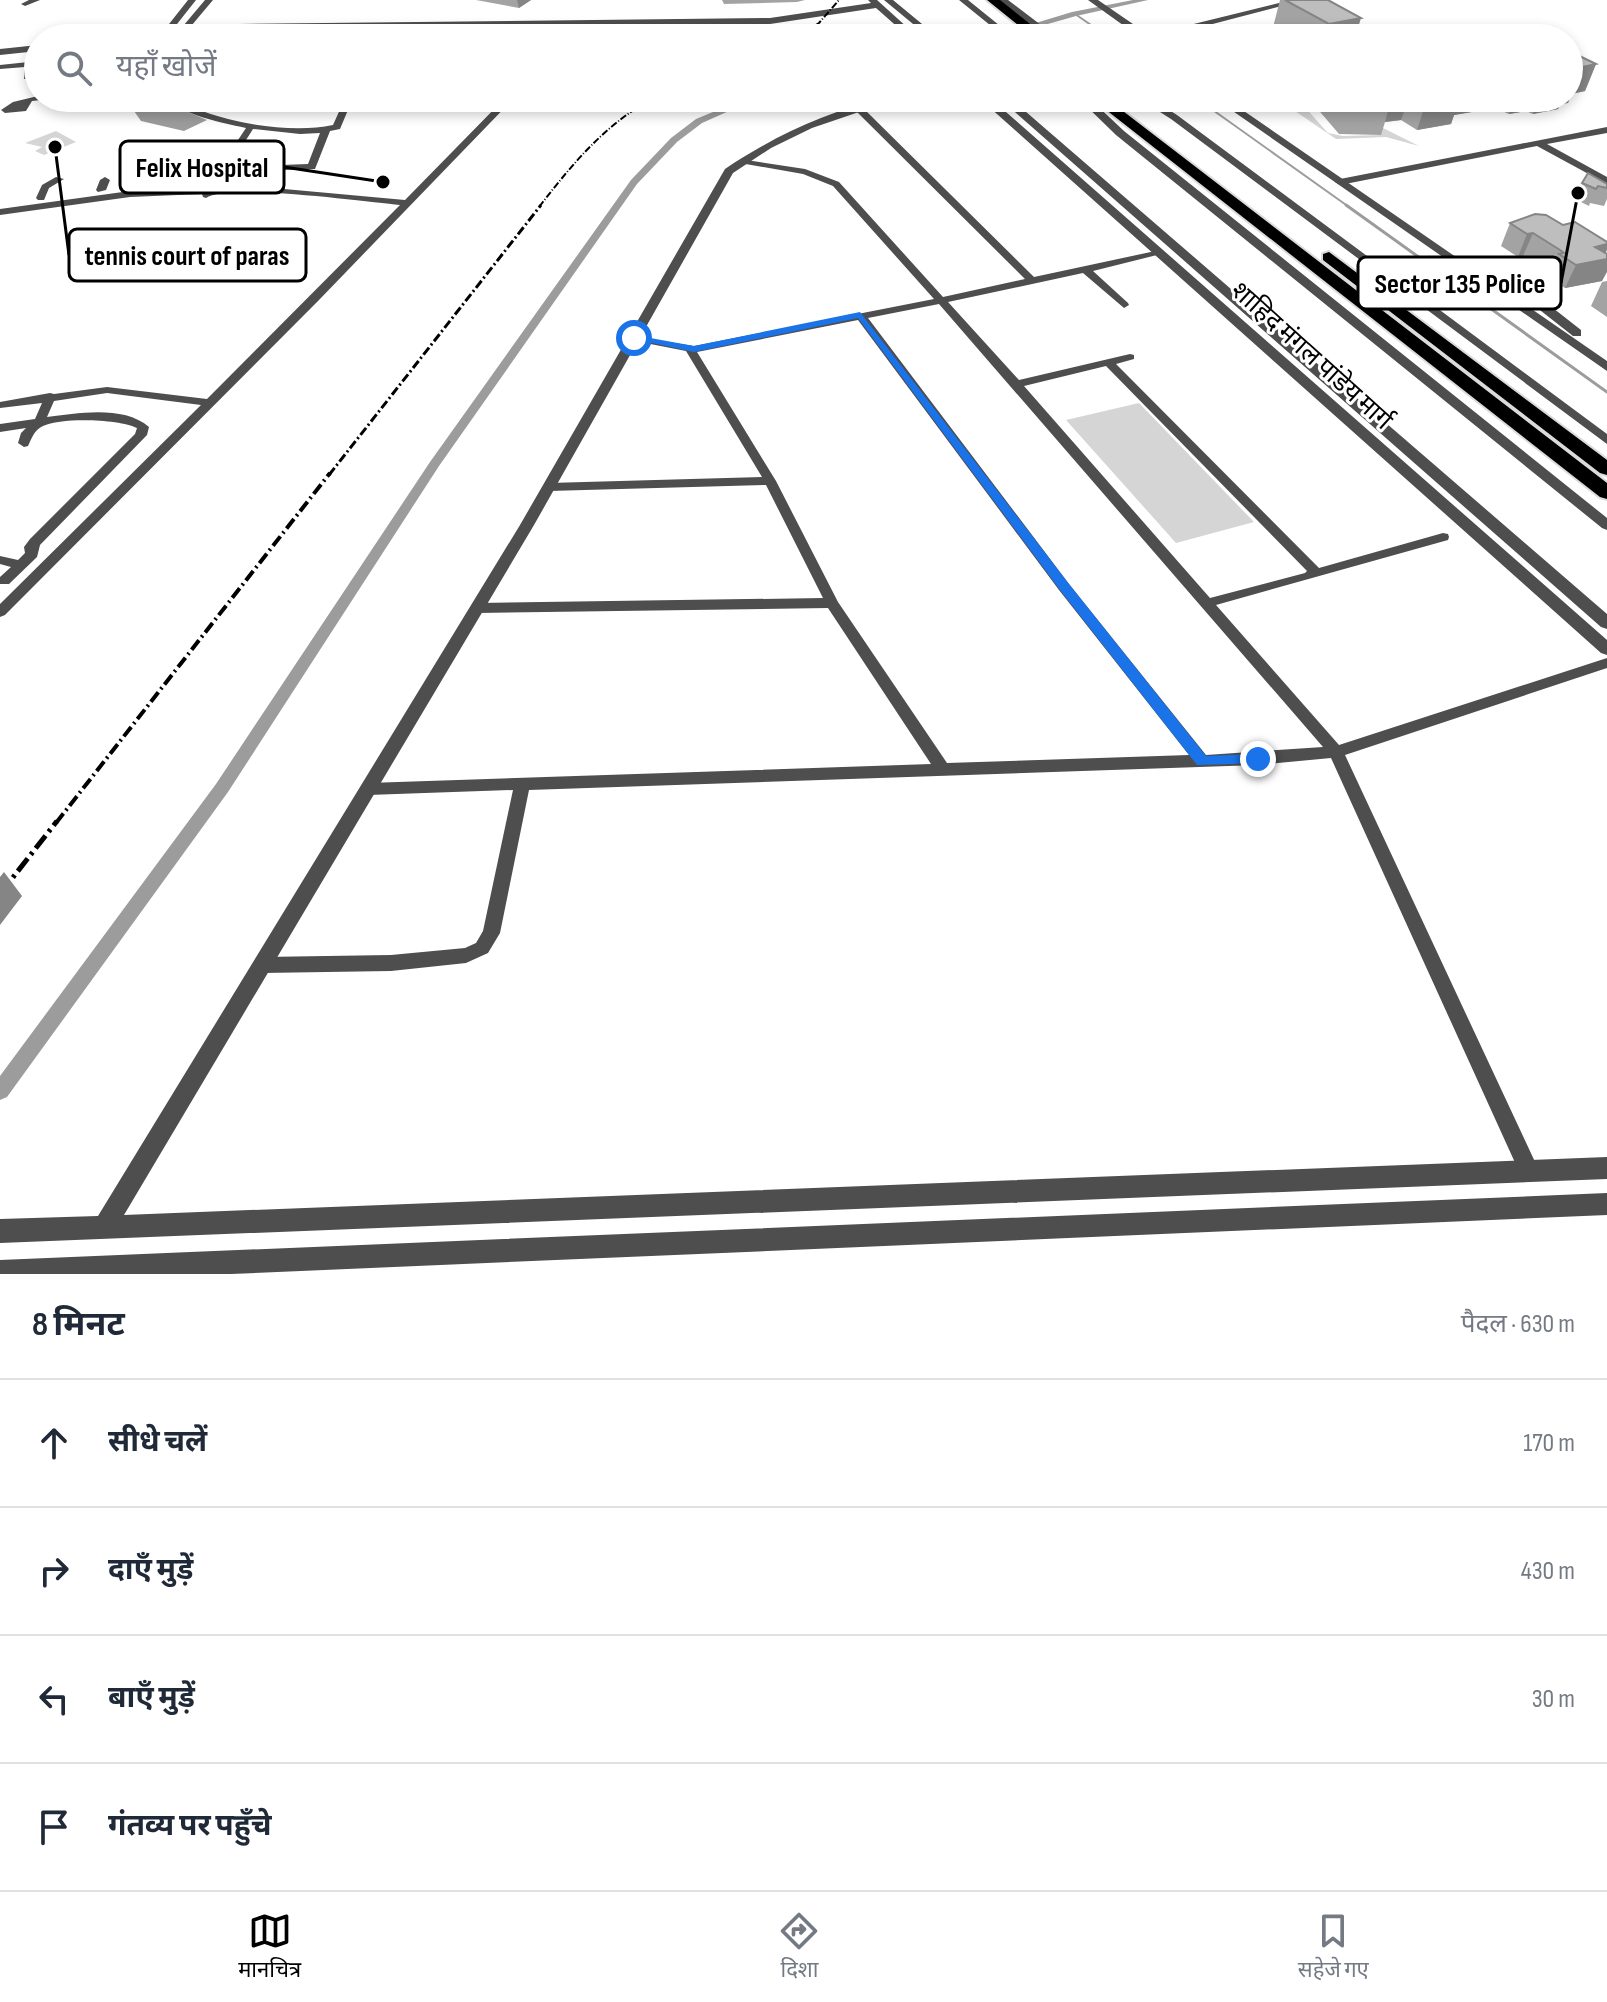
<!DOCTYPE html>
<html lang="hi">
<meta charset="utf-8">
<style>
:root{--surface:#fff;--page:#f6f6f7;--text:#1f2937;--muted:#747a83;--line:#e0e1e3;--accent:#000}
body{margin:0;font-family:"Sofia Sans Condensed","Noto Sans Devanagari",sans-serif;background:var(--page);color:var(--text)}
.stop{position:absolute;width:24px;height:24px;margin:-18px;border:6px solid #1a73e8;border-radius:50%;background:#fff}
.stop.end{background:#1a73e8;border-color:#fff;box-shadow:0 2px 8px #0008}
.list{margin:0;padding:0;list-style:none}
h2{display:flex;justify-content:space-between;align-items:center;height:104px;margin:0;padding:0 32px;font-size:34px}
h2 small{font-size:26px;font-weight:400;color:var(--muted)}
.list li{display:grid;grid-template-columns:52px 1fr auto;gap:24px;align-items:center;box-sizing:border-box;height:128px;padding:0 32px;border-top:2px solid var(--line)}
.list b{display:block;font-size:30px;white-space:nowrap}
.list em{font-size:26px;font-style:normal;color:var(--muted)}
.icon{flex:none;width:44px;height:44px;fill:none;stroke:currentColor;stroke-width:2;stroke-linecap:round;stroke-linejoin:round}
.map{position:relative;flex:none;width:1607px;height:1274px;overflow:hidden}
.search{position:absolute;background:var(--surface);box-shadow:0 4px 12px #0003;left:24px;right:24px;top:24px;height:88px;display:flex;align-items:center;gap:20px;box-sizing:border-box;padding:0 28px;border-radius:44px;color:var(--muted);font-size:30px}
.sheet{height:616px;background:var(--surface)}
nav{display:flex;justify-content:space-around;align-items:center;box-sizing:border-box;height:112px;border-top:2px solid var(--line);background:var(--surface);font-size:22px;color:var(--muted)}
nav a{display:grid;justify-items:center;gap:4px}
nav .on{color:var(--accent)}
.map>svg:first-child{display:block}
.green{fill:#d5d5d5}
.water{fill:#9c9c9c}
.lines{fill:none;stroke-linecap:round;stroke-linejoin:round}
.stream-far1{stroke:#9c9c9c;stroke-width:2}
.stream{stroke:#9c9c9c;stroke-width:3}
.canal{fill:#9c9c9c;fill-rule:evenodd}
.trunk-casing{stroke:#dbdbdb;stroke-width:4}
.minor{fill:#4e4e4e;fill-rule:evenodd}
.tertiary{fill:#4e4e4e;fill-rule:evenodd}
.trunk{fill:#000;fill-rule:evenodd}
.rail-far3{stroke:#000;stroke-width:2;stroke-dasharray:7 2 1 2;stroke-linecap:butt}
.rail-far2{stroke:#000;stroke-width:3;stroke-dasharray:9 3 2 3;stroke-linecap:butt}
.rail-far1{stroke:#000;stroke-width:4;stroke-dasharray:12 4 2 4;stroke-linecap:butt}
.rail{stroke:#000;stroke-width:5;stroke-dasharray:16 5 3 5;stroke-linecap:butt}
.wall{fill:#a3a3a3}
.shaded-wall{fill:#858585}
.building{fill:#bebebe;stroke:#858585;stroke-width:2}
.route{fill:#1a73e8}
.labels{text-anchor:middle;stroke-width:6;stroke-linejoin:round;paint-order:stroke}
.street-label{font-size:26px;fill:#000;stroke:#fff}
.leader{fill:none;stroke:#000;stroke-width:3}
.callout-dot{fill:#000;stroke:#fff;stroke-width:3}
.callout{fill:#fff;stroke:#000;stroke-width:3}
.callout-label{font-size:28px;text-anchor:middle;font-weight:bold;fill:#000}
</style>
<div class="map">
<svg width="1607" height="1274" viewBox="0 0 1607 1274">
<rect width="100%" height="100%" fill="#fff"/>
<path class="green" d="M1303,105l25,28 15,3 38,-1 -3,-8h3l38,19 -33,-9 -50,2 -47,-32z
M56,131l20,11 -32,13 -9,-4 7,-4 -17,-4z
M1139,403l115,119 -78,21 -110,-123z"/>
<path class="water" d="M163,98l13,9 31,13 -23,11 -43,-10 -7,-10 -8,-2 4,-4z"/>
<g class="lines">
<path class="stream-far1" d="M1075,14l35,24
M1196,98l153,109"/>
<path class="stream" d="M1346,205l261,187"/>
<path class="canal" d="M1133,0h15l-72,16 -78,22h-12l86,-26z
M747,98h11l-56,25 -25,19 -40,42 -198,282 -211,326 -221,305 -7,3v-24l216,-292 214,-322 201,-282 40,-42 25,-19z"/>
<defs>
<path id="trunk" d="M987,0h13l48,38h-14z
M1091,98h15l501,385v16l-7,-2z
M1329,252l278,208v15l-7,-2 -277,-213v-6z"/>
</defs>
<use href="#trunk" class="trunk-casing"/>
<path class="minor" d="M29,0h11l-15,6 -4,-2z
M188,0h8l-30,38h-8z
M205,0h8l-32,38h-8z
M540,29l7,2 -2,7h-8z
M381,30l7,2 -7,6h-9z
M352,31h6l1,7h-8z
M38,61v4l-4,1 -2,8 6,-1v4l-14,2 1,-12 -25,2v-4z
M38,96v2h4l-1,2 -9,1 -6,10 -21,2 -4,-3 12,-8z
M164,98c14,0 27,10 41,14 36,13 90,21 128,13l9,-20 -70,-5 -4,-2 76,2 1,-2h8l-13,31 -10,2 -15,38 -89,3 -11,16 35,-2 155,14 100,-102h9l-195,202 -314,315 -5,2v-13l201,-199 -94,-12 -53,8 -7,16c31,-4 77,-12 102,10l-2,8 -107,110 -3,12 -28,27h-9v-7l11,-10 -11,-3v-8l18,4 7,-7 -1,-6 6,-8 105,-105 2,-6c-17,-9 -76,-11 -94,-2 -9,4 -11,12 -15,20l-4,1 -6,-4 3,-10 5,-5 -26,4v-8l35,-5 7,-16 -42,5v-6l50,-9 4,1 53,-7 100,12 193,-194c-34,-3 -172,-22 -194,-7l-3,-1 -1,-3 -72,3 -130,18v-6l130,-18 76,-3 10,-15 -41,1 -21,11 -15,4 -5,-3 41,-18 45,-1 26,-39c-28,-6 -59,-12 -82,-30zM253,129l47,5 20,-1 -12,31 -79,3z
M854,105h6l174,172 126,-27 5,3 -72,18 35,32 1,2 -5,3 -41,-35 -135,29 71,78 111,-26 4,1v4l-18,5 203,204 124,-35 5,1 1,3 -1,3 -232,65 123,140 268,-87v10l-262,87 191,409 3,7 -3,7 -7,3 -7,-3 -191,-420 -73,7 -729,25 -29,143 -12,20 -22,10 -75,8 -129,2 -6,-3 -3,-5 3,-5 6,-3 129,-2 74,-7 11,-5 7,-12 30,-141 -145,5 -6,-2 -2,-4 2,-4 6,-2 563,-19 -103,-156 -351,5 -7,-5 7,-5 346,-5 -57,-113 -217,6 -6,-4 6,-4 213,-6 -76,-126 -56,-11v-4l64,10 240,-47 -101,-113 -30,-12 -63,-11v-4l65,10 34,13 104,115 82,-18 -171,-170zM939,304l384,443 -117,8 -137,-171 -201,-266zM858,320l201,270 130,165 -242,8 -109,-161 -62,-121 -79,-129zM1106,366l201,205 -2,2 -95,25 -186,-212z
M1607,127v6l-60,11 60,33v7l-70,-38 -197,39 -5,-3 5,-3z
M56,177l8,2 -15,9 -5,12h-6l-2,-2 6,-13z
M105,177l5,3 -4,10 -8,2 -2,-2 4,-10z"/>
<path class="tertiary" d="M868,0h9l42,38h-9l-34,-30 -106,16 -531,6 -86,8h-31l4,-3 113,-11 531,-6 101,-15z
M884,0h9l46,38h-9z
M959,0h9l47,38h-9z
M999,0h9l50,38h-10z
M1088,0h10l51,35 142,-35h14l-146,38h-18z
M38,45v6l-38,4v-6z
M884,98h16l-88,30 -41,20 -38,25 -199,352 -410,690 1483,-58v22l-1607,64v-24l98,-3 422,-691 205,-356c49,-33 101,-57 159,-71z
M979,98h11l617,542v15l-6,-2z
M999,98h11l597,516v15l-6,-2z
M1078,98h11l35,33 483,387v12l-5,-2 -486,-393z
M1138,98h12l27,17 430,319v10l-436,-325z
M1214,98h11l382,263v10z
M1498,274l46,27 37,29v6h-8l-37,-29 -42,-27 -2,-2z
M1607,1193v22l-1376,59h-231v-14z"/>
<use href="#trunk" class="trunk"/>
<path class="rail-far3" d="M795,38l24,-15 20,-23
M539,207c35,-45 63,-79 113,-109"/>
<path class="rail-far2" d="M329,475l212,-270"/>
<path class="rail-far1" d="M56,823l274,-350"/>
<path class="rail" d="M0,894l57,-73"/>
</g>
<path class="wall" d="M476,0h55l-12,8z
M722,0h83l-8,2 -73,2z
M1280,0h48l27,38h-129l45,-3z
M1569,51l27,13 -11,27 -14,3 -3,9 -8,1 -2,5 -25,5 -7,-3 -17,3 -14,-6 -41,7 -3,9 -34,6 -16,-10 -16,2 -4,13 -42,-1 -24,-28 2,-8h252z
M1582,183l25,1v15l-3,7 -14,-3 -1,3 -14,-7z
M1510,223l95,30 -3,28 -37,7 -16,-10 2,-4 -2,-1 -26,-17 -5,1 -17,-11z
M1607,281v36l-16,-11 11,-24z"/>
<path class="shaded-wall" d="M517,0h14l-12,8z
M1361,18l-6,20h-29l3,-14z
M1596,64l-11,27 -14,3 -3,9 -8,1 -2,5 -25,5 7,-16h29v-28z
M1379,98h30l-8,22 -16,2 4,-15z
M1447,98h52l-4,10 -41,7 -3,9 -34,6 9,-28z
M1515,98h16l-5,13 -17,3z
M1533,233l-10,23 -5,1 9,-23z
M1607,244v6l-5,10 5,-1v13l-5,9 -37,7 11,-23 19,-18z
M4,872l18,24 -22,29v-48z"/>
<path class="building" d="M1285,0h43l33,18 -32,6z
M1244,27l36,11 -54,-1z
M1409,31h13l12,7 -53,-1z
M1569,51l27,13 -27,6 10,6 -10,2z
M1339,98h42l8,9h-42z
M1419,98h32l-25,4z
M1588,173l19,11v4l-9,-2 -2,3 -14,-6z
M1535,214l11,1 17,10 12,-3 32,20v2l-12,3 12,7v5l-31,6 -17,-11 5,-1 -4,-3 -27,-17 -6,1 -17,-11z"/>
<path class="route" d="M860,312l209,272 137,172 52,-2 7,5 -2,4 -66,2 -137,-175 -202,-272 -164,34 -65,-14 5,-3 60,11z"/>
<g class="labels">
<g class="street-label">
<text transform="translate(1312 355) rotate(42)" y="9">शाहिद मंगल पांडेय मार्ग</text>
</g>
</g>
<path class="leader" d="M383 182L284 167M55 147L69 255M1578 193L1561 283"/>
<g class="callout-dot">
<circle cx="383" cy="182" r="8"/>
<circle cx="55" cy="147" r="8"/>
<circle cx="1578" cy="193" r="8"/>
</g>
<g class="callout">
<rect x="120" y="141" width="164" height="52" rx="8"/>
<rect x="69" y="229" width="237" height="52" rx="8"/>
<rect x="1358" y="257" width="203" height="52" rx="8"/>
</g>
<g class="callout-label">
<text x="202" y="177">Felix Hospital</text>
<text x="187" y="265">tennis court of paras</text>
<text x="1460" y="293">Sector 135 Police</text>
</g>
</svg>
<div class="stop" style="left:634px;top:338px"></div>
<div class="stop end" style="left:1258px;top:759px"></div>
<div class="search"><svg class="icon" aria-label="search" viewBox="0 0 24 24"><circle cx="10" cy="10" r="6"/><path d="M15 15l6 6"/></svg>यहाँ खोजें</div>
</div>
<section class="sheet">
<h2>8 मिनट<small>पैदल · 630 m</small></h2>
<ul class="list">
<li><svg class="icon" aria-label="ahead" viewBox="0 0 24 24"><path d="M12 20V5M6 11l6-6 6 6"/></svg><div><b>सीधे चलें</b></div><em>170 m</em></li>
<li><svg class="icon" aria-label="right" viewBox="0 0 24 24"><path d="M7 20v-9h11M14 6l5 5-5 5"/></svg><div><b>दाएँ मुड़ें</b></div><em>430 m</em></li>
<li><svg class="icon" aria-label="left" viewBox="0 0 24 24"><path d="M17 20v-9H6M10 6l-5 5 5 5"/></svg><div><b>बाएँ मुड़ें</b></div><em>30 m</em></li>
<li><svg class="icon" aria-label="arrive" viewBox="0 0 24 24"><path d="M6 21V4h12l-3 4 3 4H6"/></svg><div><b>गंतव्य पर पहुँचे</b></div></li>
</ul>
</section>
<nav>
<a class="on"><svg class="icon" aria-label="map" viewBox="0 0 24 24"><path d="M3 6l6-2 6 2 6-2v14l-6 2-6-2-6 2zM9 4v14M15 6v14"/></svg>मानचित्र</a>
<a><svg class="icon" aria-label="directions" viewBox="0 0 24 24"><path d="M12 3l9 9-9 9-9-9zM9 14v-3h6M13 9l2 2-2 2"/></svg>दिशा</a>
<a><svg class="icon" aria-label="saved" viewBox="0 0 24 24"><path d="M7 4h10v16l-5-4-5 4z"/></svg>सहेजे गए</a>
</nav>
